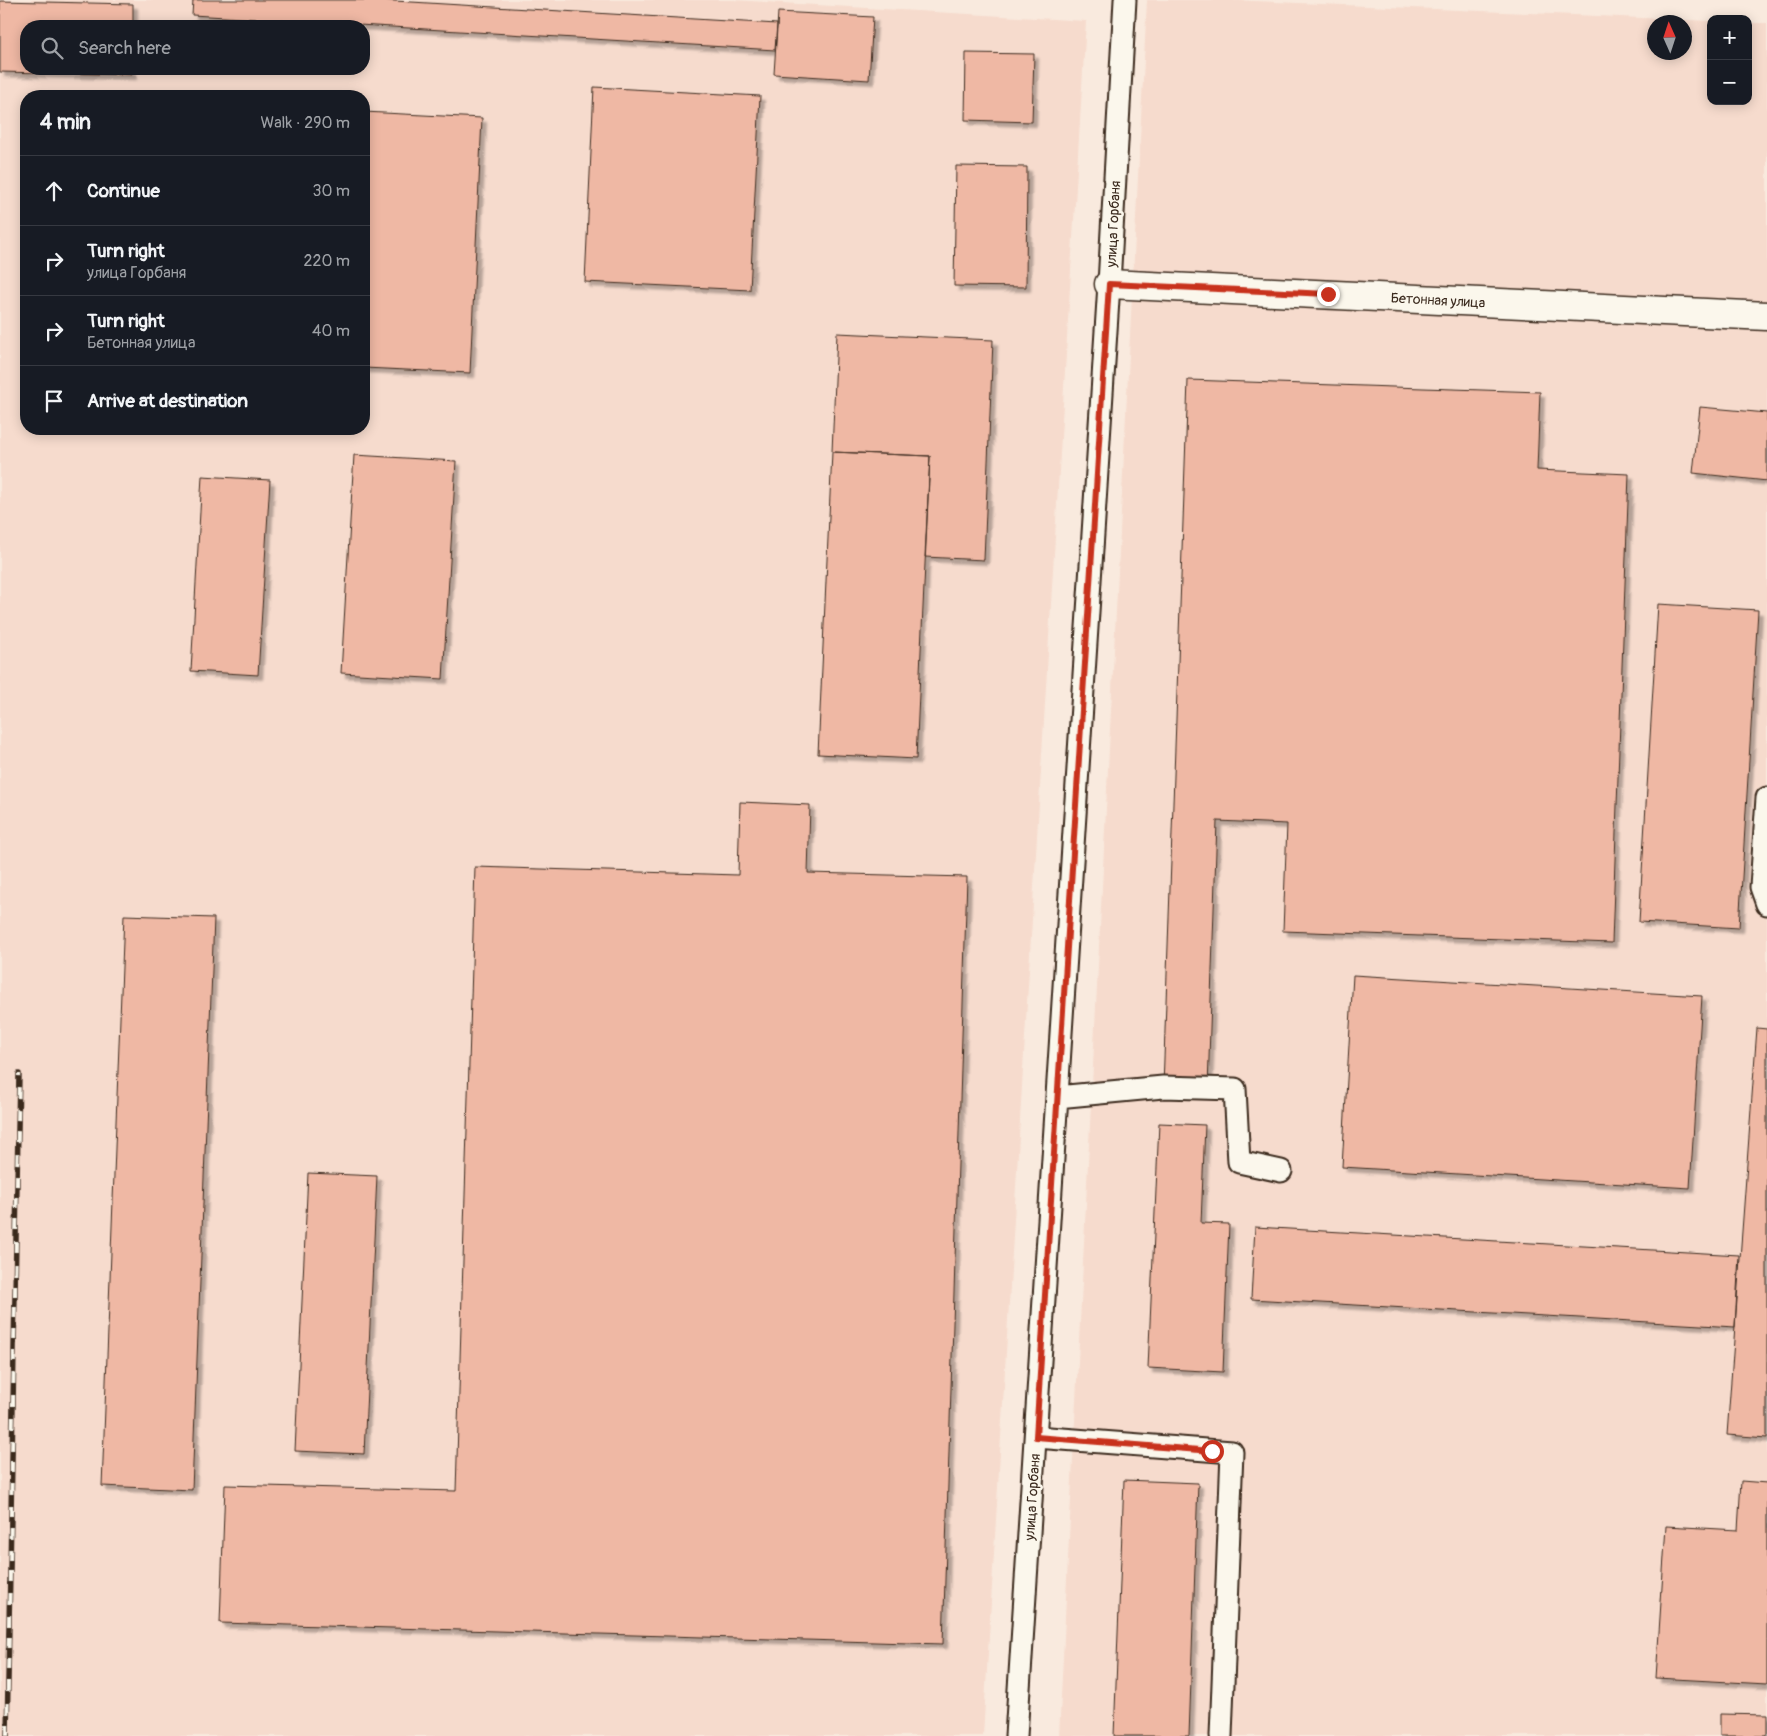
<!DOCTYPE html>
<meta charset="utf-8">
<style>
:root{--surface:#171b24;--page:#20242c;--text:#f1f3f6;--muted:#9ea1a6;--line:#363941}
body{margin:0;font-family:Pangolin,sans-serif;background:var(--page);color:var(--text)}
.controls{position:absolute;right:15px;top:15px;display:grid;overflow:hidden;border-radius:10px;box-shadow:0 2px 12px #0003}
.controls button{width:45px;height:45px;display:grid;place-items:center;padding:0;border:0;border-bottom:1px solid var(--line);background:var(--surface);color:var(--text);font:25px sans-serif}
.compass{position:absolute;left:1647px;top:15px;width:45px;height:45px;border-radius:50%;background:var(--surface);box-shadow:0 2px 12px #0003;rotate:357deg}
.stop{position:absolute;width:15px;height:15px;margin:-11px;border:4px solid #c8321e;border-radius:50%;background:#fff}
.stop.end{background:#c8321e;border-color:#fff;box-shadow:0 1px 5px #0008}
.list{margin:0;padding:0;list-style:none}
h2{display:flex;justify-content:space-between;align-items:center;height:65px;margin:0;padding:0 20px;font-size:21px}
h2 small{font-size:16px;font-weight:400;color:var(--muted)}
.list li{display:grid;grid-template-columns:32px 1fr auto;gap:15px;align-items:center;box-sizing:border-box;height:70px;padding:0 20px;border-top:1px solid var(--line)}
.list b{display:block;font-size:19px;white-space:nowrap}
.list p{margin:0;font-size:16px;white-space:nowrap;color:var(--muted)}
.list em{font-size:16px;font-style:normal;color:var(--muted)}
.icon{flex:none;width:28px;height:28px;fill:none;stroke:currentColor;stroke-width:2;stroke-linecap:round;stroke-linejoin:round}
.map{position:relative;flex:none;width:1767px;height:1736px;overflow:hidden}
.search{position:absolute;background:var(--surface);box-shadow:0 2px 12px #0003;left:20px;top:20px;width:350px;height:55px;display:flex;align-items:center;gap:12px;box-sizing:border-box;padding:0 18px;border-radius:20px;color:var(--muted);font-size:19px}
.panel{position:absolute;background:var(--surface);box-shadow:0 2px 12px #0003;left:20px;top:90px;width:350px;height:345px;border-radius:20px}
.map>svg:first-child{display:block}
.built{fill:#f6dbcd;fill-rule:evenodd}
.building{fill:#efb8a4;stroke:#3b2a1e;filter:url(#shadow)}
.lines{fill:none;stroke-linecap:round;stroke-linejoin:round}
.lane-casing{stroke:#3b2a1e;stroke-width:25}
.street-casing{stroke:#3b2a1e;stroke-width:31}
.lane{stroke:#fbf7ec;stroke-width:21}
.street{stroke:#fbf7ec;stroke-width:28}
.rail-casing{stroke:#3b2a1e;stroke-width:5.5}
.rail{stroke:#fbf7ec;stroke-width:4;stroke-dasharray:11;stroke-linecap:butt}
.route{stroke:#c8321e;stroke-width:6}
.labels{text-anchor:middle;stroke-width:5;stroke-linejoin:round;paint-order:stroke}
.street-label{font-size:14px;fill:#3b2a1e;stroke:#fbf7ec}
</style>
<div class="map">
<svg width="1767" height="1736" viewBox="0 0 1767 1736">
<defs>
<filter id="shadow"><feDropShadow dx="4.5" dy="4.5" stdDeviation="1" flood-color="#0004"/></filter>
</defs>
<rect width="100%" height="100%" fill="#f9eade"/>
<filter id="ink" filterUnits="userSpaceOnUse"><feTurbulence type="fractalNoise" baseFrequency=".02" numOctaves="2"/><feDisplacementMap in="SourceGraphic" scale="10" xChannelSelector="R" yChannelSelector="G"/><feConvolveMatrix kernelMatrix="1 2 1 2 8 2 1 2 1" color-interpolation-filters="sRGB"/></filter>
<g filter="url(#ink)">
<path class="built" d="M0,0h732l354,21 -103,1715h-983zM26,26h338v43h-338zM26,96h338v333h-338z
M1147,0h84l480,21v80h37v-78h19v1713h-708zM1654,22h30v30h-30z"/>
<path class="building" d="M193,0h185l399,24 -2,26 -583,-35z
M0,1l133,3v22h-107v43h106v6l-132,-3z
M778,12l95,5 -4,63 -95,-6z
M966,53l68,1 -2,68 -67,-2z
M594,87l166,9 -10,194 -165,-8z
M364,112l118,6 -12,255 -106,-5z
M956,166l71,1 -1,120 -72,-1z
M837,333l156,7 -9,220 -59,-3 5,-101 -98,-4z
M1188,380l352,12 -3,78 92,4 -17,469 -329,-12 4,-107 -70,-3 -9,267 -45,-1z
M1700,407l67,6v68l-74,-8z
M832,452l98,4 -14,303 -98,-5z
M354,455l102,6 -13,218 -102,-6z
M202,476l68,4 -12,195 -67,-4z
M1658,604l100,6 -19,318 -100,-6z
M740,802l70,3 -2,68 159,4 -24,767 -723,-21 5,-138 231,6 19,-624 263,8z
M124,915l90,3 -22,572 -90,-4z
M1353,975l349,21 -12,192 -348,-21z
M1757,1028l10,1v409l-40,-3z
M1159,1123l46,2 -4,98 28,1 -6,148 -75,-4z
M308,1173l69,3 -13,278 -69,-3z
M1255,1227l484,28 -4,72 -484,-28z
M1124,1480l74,3 -9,253h-75z
M1741,1481l26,2v201l-111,-6 10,-152 72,4z
M1720,1714l47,1v21h-47z"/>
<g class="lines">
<defs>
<path id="lane" d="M1767,798l-6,89 6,17
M1057,1097l106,-10 72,2 4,73 42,9
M1036,1437l196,15 -11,284
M1016,1736l93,-1452 16,-284"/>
<path id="street" d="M1109,284l658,32"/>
</defs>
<use href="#lane" class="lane-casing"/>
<use href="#street" class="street-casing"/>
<use href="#lane" class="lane"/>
<use href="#street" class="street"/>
<defs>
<path id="rail" d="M7,1736l12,-662"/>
</defs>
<use href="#rail" class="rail-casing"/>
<use href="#rail" class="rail"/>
</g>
</g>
<g class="lines" filter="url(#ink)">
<path class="route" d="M1212,1451l-176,-14 73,-1153 219,10"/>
</g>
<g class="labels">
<g class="street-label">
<text transform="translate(1113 224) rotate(-87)" y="5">улица Горбаня</text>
<text transform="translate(1438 300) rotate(3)" y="5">Бетонная улица</text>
<text transform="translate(1032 1497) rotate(-86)" y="5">улица Горбаня</text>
</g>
</g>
</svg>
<div class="controls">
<button>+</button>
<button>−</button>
</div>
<svg class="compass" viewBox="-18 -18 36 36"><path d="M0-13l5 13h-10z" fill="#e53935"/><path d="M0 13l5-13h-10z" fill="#9ea1a6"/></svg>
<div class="stop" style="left:1212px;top:1451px"></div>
<div class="stop end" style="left:1328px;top:294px"></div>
<div class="search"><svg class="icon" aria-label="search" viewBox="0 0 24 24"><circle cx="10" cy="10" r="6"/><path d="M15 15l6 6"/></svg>Search here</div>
<section class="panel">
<h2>4 min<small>Walk · 290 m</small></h2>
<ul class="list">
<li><svg class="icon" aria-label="ahead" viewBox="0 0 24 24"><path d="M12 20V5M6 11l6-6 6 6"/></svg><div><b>Continue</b></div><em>30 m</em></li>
<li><svg class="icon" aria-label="right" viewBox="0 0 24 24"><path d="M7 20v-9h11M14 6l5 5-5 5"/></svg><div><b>Turn right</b><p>улица Горбаня</p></div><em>220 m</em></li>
<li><svg class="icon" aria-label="right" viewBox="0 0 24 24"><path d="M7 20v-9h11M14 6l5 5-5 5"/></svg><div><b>Turn right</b><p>Бетонная улица</p></div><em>40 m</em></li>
<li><svg class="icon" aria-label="arrive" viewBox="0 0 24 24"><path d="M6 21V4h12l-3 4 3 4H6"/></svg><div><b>Arrive at destination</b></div></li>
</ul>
</section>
</div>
